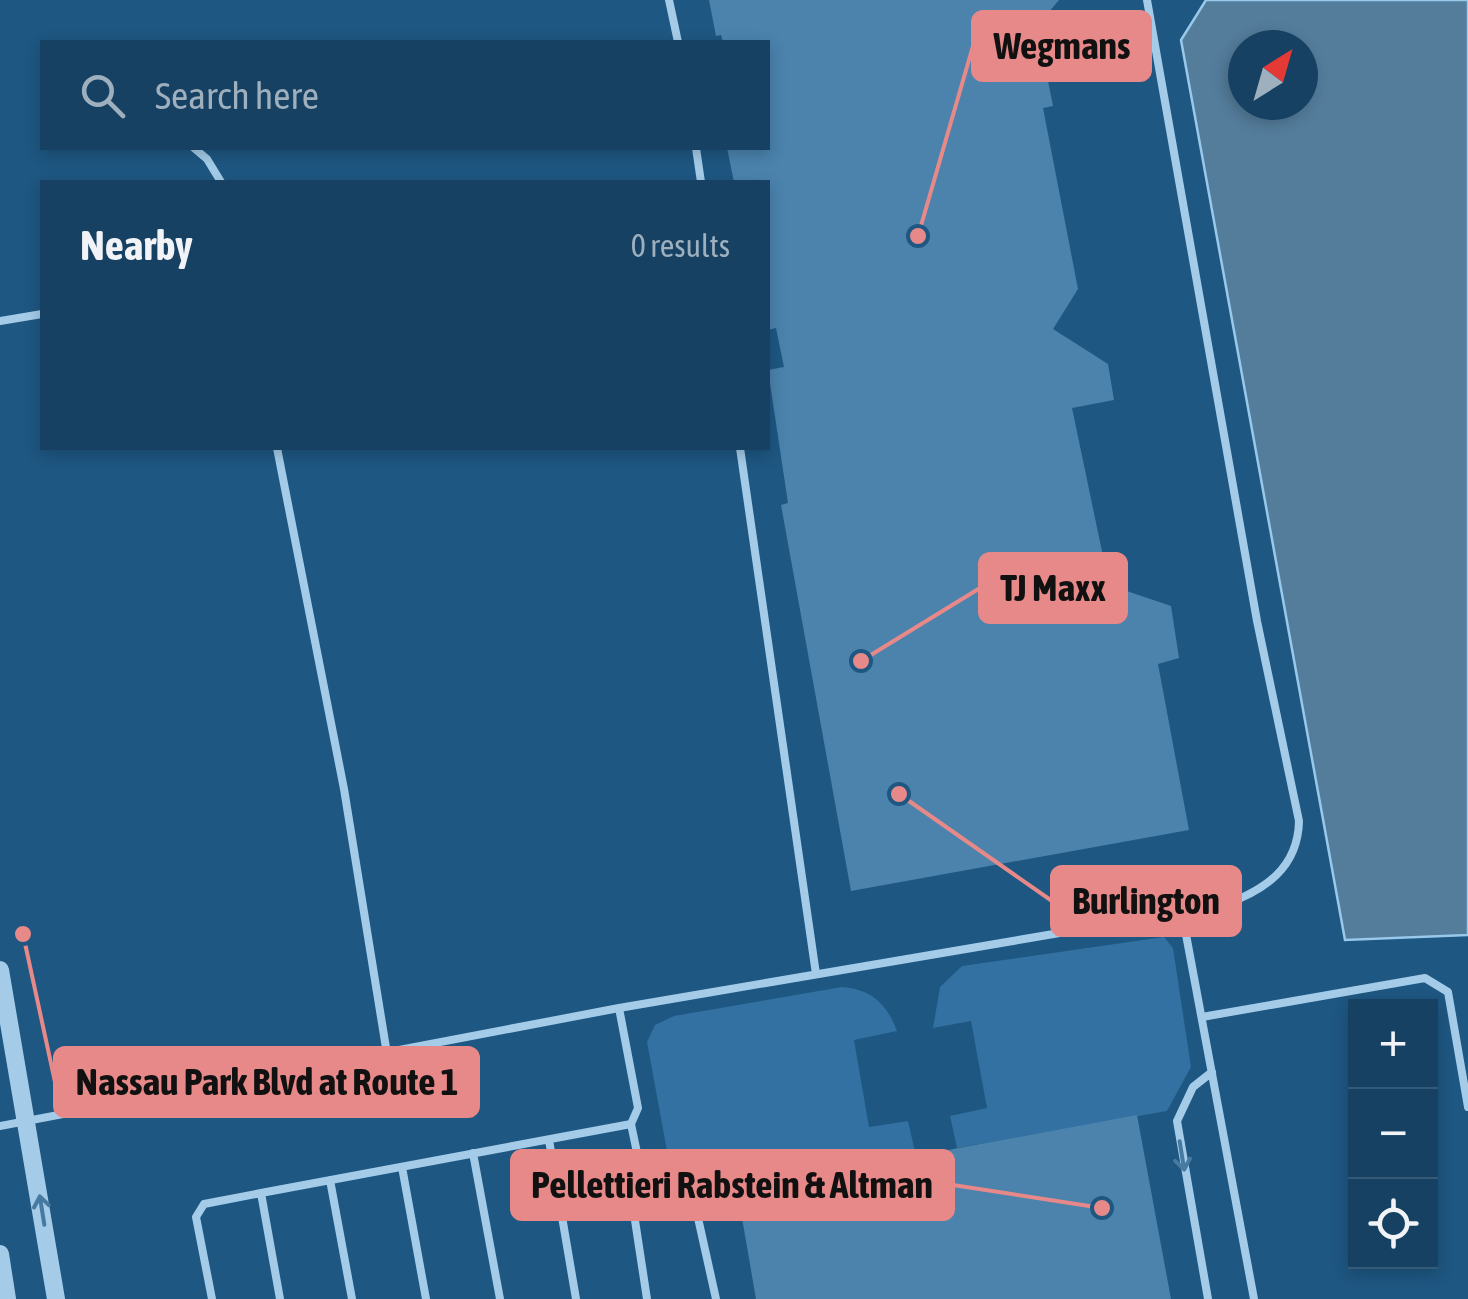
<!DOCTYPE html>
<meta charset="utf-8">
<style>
:root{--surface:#164162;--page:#234c6b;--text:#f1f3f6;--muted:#9eafbe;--line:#355a77}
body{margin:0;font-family:"Asap Condensed",sans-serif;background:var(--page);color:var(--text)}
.controls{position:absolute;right:30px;bottom:30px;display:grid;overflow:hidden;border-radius:0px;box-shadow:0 5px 15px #0003}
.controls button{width:90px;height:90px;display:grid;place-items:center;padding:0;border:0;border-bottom:2px solid var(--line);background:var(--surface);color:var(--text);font:50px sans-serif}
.compass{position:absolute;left:1228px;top:30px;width:90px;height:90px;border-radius:50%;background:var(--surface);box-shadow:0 5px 15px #0003;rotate:37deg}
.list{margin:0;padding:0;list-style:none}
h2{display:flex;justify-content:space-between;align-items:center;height:130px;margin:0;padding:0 40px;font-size:42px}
h2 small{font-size:32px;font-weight:400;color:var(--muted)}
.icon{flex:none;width:55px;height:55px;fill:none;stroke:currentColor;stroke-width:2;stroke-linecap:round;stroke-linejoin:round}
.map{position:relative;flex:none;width:1468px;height:1299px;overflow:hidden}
.search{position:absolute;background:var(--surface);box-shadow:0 5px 15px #0003;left:40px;top:40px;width:730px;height:110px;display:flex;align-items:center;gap:25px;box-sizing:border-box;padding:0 35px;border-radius:0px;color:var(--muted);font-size:38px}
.panel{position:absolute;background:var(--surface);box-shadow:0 5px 15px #0003;left:40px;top:180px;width:730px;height:270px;border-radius:0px}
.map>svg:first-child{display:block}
.green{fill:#3271a1}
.water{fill:#547d9c;stroke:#98c9eb;stroke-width:2.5;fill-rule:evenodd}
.building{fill:#4b83ad}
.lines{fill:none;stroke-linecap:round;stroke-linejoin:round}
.service{stroke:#a4cce9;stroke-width:8}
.tertiary{stroke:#a4cce9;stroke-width:18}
.oneway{stroke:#467aa1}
.leader{fill:none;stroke:#e88989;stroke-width:4}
.callout-dot{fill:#e88989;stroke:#1e5782;stroke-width:4}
.callout{fill:#e88989;stroke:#e88989;stroke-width:4}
.callout-label{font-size:38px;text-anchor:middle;font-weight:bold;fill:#111}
</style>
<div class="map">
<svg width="1468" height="1299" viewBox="0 0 1468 1299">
<rect width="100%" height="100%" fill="#1e5782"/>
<path class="green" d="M1164,937l9,11 18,119 -24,44 -210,37 -7,-32 37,-8 -16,-87 -38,7 7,-41 22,-21z
M842,987c29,2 45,17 55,44l-43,9 15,87 39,-6 8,35 -205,41 -42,-35 -22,-120 8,-17 19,-9z"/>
<path class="water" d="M1206,0h262v935l-123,5 -164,-900zM1243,45h60v60h-60z"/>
<path class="building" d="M709,0h350l-22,26 16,80 -10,2 35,181 -25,40 55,35 6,36 -42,8 37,177 62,21 8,52 -21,6 31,166 -338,61 -70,-386 7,-2 -20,-133 16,-3 -8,-39 -8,2v-148h-34l-7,-34h41v-106h-45l-2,-7 -5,1z
M1137,1115l34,184h-415l-19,-110z"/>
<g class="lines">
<path class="service" d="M669,0l9,42
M194,148l13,11 14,23
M696,148l5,34
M0,321l42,-7
M277,448l67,341 43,265
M740,448l76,526
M1182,913l72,386
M1202,1017l223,-39 23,14 20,115
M631,1124l9,43 54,33 22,99
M0,1126l619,-118 605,-103c41,-15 74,-37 75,-84l-42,-200 -110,-621
M549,1140l27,159
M473,1153l27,146
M402,1167l24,132
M640,1167l-11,14 18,118
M330,1180l22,119
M212,1299l-16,-82 8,-13 57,-11
M280,1299l-19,-106 370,-69 7,-16 -19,-100
M1208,1299l-31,-178 16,-34 19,-15"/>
<path class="tertiary" d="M0,970l56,329
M0,1254l7,45"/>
</g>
<defs><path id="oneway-shaft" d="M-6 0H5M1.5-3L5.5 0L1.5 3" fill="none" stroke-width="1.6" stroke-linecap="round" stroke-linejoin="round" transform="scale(2.5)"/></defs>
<g class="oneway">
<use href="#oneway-shaft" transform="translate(1182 1156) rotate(81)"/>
<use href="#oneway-shaft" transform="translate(42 1210) rotate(-99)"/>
</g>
<path class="leader" d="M918 236L973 46M861 661L980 588M899 794L1052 901M23 934L55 1082M1102 1208L953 1185"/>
<g class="callout-dot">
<circle cx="918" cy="236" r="10"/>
<circle cx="861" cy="661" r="10"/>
<circle cx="899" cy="794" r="10"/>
<circle cx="23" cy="934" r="10"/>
<circle cx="1102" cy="1208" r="10"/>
</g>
<g class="callout">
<rect x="973" y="12" width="177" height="68" rx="10"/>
<rect x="980" y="554" width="146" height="68" rx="10"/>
<rect x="1052" y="867" width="188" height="68" rx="10"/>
<rect x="55" y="1048" width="423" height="68" rx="10"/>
<rect x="512" y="1151" width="441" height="68" rx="10"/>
</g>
<g class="callout-label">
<text x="1062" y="59">Wegmans</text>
<text x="1053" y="601">TJ Maxx</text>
<text x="1146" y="914">Burlington</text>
<text x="267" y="1095">Nassau Park Blvd at Route 1</text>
<text x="732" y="1198">Pellettieri Rabstein &amp; Altman</text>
</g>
</svg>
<div class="controls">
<button>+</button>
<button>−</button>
<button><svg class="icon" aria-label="locate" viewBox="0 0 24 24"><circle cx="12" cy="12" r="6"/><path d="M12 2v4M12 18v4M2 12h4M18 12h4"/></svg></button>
</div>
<svg class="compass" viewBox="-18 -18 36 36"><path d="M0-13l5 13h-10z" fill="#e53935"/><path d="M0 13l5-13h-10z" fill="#9eafbe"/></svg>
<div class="search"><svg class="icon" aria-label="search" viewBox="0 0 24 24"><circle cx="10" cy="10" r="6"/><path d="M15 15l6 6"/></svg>Search here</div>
<section class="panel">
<h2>Nearby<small>0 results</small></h2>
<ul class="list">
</ul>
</section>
</div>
